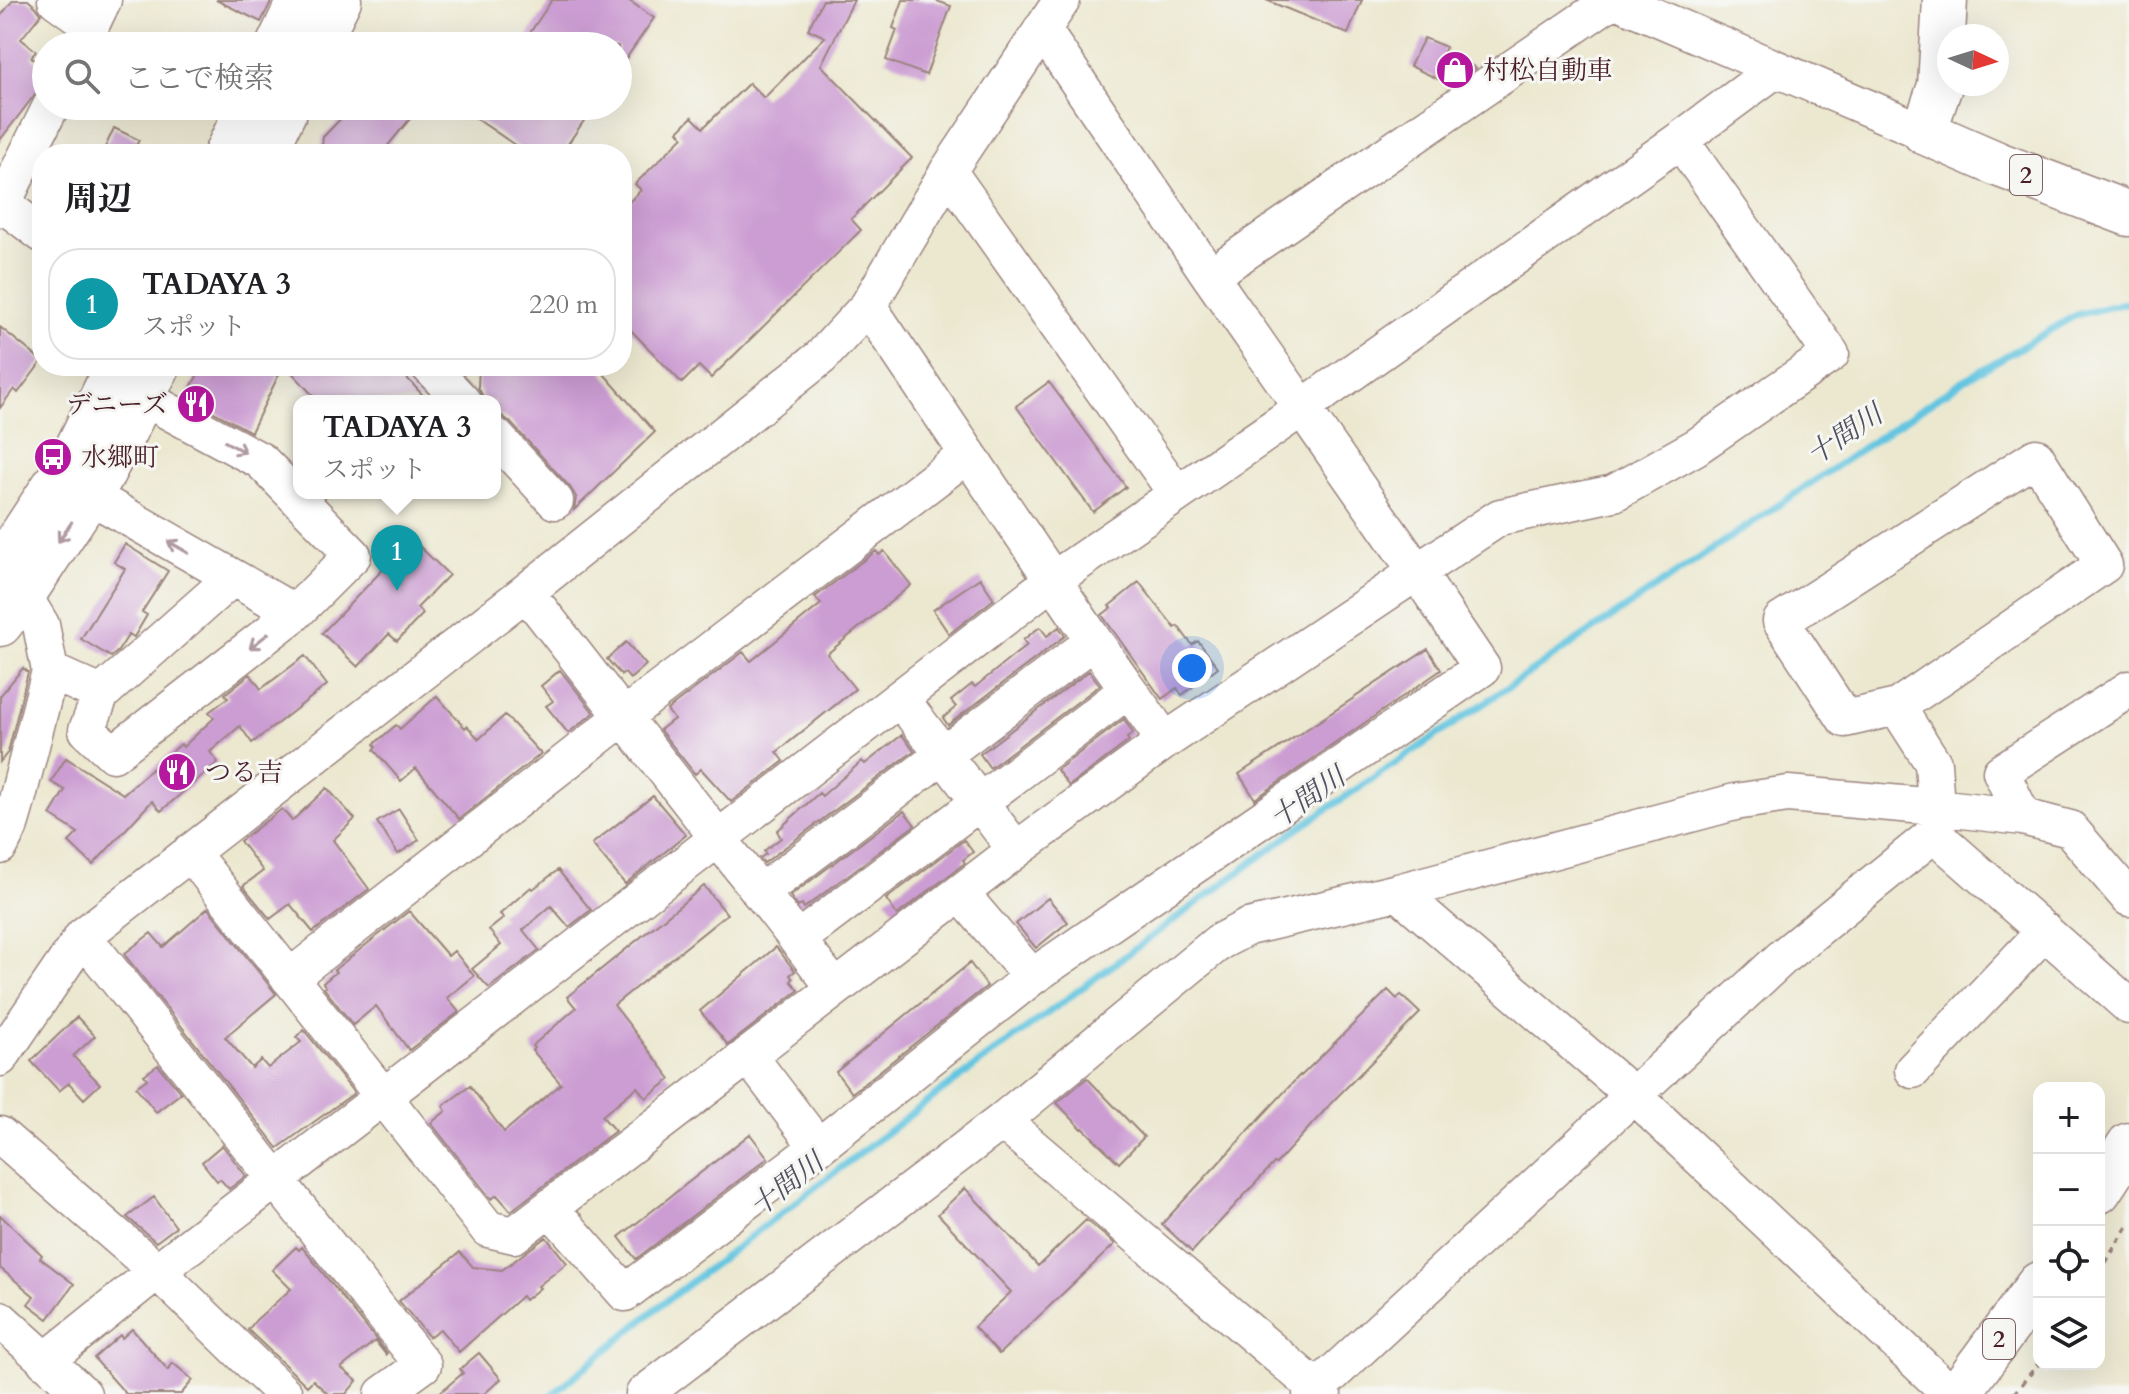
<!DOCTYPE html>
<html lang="ja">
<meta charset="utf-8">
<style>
:root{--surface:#fff;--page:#f2f2f2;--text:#202124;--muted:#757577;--line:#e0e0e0;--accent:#b45309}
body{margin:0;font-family:Cardo,"Noto Serif JP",serif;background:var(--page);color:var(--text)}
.controls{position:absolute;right:24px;bottom:24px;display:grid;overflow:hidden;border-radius:16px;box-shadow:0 8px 32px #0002}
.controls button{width:72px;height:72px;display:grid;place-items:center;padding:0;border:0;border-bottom:2px solid var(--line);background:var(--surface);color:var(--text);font:40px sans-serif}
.compass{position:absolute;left:1937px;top:24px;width:72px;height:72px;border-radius:50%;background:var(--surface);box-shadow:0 8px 32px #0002;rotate:94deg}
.you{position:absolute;left:1192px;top:668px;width:28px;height:28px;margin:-20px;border:6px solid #fff;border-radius:50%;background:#1a73e8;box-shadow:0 0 0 12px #1a73e833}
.badge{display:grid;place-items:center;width:52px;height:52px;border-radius:50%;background:var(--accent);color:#fff;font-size:26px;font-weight:700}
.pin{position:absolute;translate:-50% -66px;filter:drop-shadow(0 2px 4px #0008)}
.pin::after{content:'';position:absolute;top:42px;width:28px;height:24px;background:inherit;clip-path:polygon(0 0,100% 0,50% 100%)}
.popup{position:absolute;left:293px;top:395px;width:208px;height:104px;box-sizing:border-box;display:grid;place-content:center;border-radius:16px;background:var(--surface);filter:drop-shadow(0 2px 6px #0005);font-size:26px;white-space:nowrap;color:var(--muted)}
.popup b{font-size:30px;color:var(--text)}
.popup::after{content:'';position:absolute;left:50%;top:100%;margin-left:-16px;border:16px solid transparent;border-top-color:var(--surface)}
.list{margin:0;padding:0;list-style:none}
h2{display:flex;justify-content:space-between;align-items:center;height:104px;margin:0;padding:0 32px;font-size:34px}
h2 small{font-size:26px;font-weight:400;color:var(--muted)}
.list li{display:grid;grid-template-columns:52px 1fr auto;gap:24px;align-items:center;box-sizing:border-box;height:112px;margin:0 16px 16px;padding:0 16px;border:2px solid var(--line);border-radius:32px}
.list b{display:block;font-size:30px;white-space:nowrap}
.list p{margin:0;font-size:26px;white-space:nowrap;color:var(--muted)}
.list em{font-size:26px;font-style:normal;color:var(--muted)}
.icon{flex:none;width:44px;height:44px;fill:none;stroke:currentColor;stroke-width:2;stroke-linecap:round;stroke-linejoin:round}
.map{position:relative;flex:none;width:2129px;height:1394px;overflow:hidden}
.search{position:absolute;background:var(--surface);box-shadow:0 8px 32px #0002;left:32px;top:32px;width:600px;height:88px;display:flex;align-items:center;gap:20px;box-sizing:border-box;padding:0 28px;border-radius:44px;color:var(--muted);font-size:30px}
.panel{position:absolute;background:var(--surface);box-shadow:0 8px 32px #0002;left:32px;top:144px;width:600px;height:232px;border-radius:32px}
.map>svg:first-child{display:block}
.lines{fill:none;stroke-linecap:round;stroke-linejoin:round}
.stream{stroke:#62c5e0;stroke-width:7}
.building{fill:#cc9dd3}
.minor-casing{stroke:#9b847e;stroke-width:39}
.major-casing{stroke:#9b847e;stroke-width:47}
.highway-casing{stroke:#9b847e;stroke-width:47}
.path{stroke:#9b847e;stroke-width:4;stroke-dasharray:6 6;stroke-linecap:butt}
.minor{stroke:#fff;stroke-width:36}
.major{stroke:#fff;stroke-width:44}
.highway{stroke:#fff;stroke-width:44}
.oneway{stroke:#ae9aa0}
.labels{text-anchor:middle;stroke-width:6;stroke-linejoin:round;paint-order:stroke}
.shield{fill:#f6f6f2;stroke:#7e6067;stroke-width:2}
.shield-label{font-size:24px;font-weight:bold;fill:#4a1f2b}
.poi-label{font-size:26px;fill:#4a1f2b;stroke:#f6f6f2;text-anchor:start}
.water-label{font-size:28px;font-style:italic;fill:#515161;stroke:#f6f6f2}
</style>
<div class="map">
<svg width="2129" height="1394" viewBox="0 0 2129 1394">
<rect width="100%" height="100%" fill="#f6f6f2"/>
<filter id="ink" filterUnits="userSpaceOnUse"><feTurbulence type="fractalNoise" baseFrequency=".0125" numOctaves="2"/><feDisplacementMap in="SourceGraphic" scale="16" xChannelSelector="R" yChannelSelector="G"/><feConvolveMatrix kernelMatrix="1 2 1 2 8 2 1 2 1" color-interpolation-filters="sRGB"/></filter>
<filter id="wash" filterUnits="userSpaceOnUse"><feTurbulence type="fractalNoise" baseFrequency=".006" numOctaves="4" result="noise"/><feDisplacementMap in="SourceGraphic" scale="32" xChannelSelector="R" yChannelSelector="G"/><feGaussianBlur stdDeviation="1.8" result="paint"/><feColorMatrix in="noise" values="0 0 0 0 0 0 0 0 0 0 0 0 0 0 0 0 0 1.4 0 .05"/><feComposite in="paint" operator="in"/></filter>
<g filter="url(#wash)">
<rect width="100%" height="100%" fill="#ece8d0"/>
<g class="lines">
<path class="stream" d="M553,1394l104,-86 270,-206 372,-274 662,-446 115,-67 53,-13"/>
</g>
<g id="blocks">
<path class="building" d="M13,0h15l8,7 5,7 -20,25 15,12 -5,6 15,12v11l-46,60v-123z
M216,0h56l-11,22z
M552,0h76l26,18 -36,52v-24h-97z
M823,0h31l-33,65 91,93 -61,61 10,11 -150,148 -12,-12 -17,17 -60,-62v-112l19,-19 -6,-6 48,-47 -5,-6 14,-14 11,11 46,-45 15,15 61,-61 -17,-8z
M903,0h31l17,6 -25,69 -40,-15 11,-30 -4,-2z
M1266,0h96l-14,34z
M1424,38l22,9 -2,5 32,16 -25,17 -41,-19z
M353,106h51l10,8 -33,40h-60l2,-17z
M458,106h136l-33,48h-33z
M114,128l25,12 -7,14h-30z
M0,327l42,34 -24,32 -4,-4 -14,19z
M202,366h81l-32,66 -65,-35z
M286,366h110l32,35h-110z
M479,366h118l58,66 -81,78 2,-13 -6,-10 -60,-65 -8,-6h-7v-15h-13v-6l-4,-8z
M1049,382l77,105 -33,25 -77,-106z
M412,539l37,36 -32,33 6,6 -26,27 -8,-7 -31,33 -36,-34z
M125,544l43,27 -26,41 5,3 -13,22 -5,-3 -11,17 -7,6 -30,-18 44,-70 -11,-7z
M876,551l3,4 5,-4 27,34 -84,69 28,35 -78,63 7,9 -53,41 -30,-33 -6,5 -35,-44 14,-11 -7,-9 76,-58 8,9 70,-57 -6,-7z
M980,578l14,21 -45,35 -16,-24z
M1139,582l36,46 3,-2 14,19 6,-4 20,26 -36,28 -5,-7 -15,11 -60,-84 9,-7 -2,-2z
M1040,627l7,9 12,-9 6,9 -117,89 -5,-7 13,-11 -5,-6 21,-17 3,3 52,-42 -4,-5z
M626,642l20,23 -16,14 -5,-6 -4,2 -14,-16z
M1428,649l13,21 -186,129 -16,-25z
M305,656l22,29 -75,58 -12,-17 -30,26 8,10 -57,49 -9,-10 -59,64 -24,-23 9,-9 -28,-18 15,-25 -14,-8 15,-24 57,36 58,-50 2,3 31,-29 -5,-6 19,-14 -3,-4 25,-20 11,15z
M23,668l5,4 -20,80 -8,10v-66z
M560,670l34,43 -26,20 -22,-27 7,-5 -12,-15z
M1089,671l11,14 -110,83 -10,-14z
M437,696l28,32 2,-2 12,13 26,-24 36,39 -82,65 -43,-51 -15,13 -27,-31 2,-3 -2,-3 22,-19 4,4z
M1124,719l9,14 -6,5 2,3 -60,45 -12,-16z
M902,735l12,16 -150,112 -4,-5 6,-4 -2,-3 17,-13 -4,-7 42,-38 3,3 40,-35 3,3z
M327,788l28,31 -22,21 36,49 -56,43 -23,-28 -20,15 -27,-33 20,-15 -23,-30 42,-32 10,12z
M653,796l33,39 -61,49 -33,-40z
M399,809l20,31 -21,14 -21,-32z
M904,811l11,14 -111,83 -2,-4 -4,3 -8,-11z
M964,840l9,12 -10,8 2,3 -68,52 -11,-16z
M558,870l33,40 -22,17 -18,-21 -28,24 16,20 -50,38 -17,-19 29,-24 -12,-15 15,-12 -4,-4 31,-27 2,2z
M704,886l23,28 -113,91 57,74 -25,19 -9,-11 -35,29 13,15 -104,80 -14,-16 -6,4 -60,-76 15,-12 -3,-5 27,-20 34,46 57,-48 -29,-34 2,-2 -2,-2 44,-38 -9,-11z
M1048,898l20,24 -32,26 -20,-24z
M208,908l68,86 -51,43 27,31 9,-8 7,8 33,-26 -5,-5 8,-7 50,63 -76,55 -154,-194 27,-21 12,14z
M409,911l39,45 6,-5 20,25 -27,22 12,14 -50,38 -33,-44 -23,19 -29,-37 2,-1 -3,-4 13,-11 -2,-2z
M776,947l19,24 -5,4 3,4 -2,2 8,9 -71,55 -28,-34z
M970,963l17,23 -135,107 -16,-21z
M1388,990l9,9 4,-4 19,18 -85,86 -59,65 -2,-1 -82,89 -30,-28 138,-149 1,1z
M77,1017l18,19 -22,20 27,28 -16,15 -15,-16 -10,8 -28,-30z
M158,1065l23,28 -25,19 -20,-25 11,-8 -3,-4z
M1087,1078l57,59 -25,26 -36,-35 -1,1 -25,-26z
M750,1134l18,24 -132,101 -17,-22z
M222,1145l24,31 -17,13 -9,-10 -3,2 -15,-19z
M965,1188l73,78 48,-46 29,24 -116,110 -25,-27 37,-35 -73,-78z
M154,1197l22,30 -20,15 -29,-25z
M0,1215l42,40 -2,3 34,26 -26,35 -20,-15 6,-8 -34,-28z
M546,1237l21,26 -29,23 2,2 -15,12 -3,-4 -63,56 -19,-23 -11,8 -30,-36 61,-49 13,15 29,3z
M296,1247l3,3 3,-3 85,106 -1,2 -11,-14 -34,27 16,13 -11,13h-18l-15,-14 -6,6 -59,-56 8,-10 35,-31 -19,-19z
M132,1329l36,41 5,-7 20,17 -12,14h-55l-32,-36 26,-23 2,3z
M479,1353l22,26 -17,15h-46l25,-21 -3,-4z"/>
</g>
</g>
<g filter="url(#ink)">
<use href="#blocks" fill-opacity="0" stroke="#9b847e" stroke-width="2"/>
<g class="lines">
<defs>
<path id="minor" d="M56,0l35,25
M1616,0l308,132
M81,46l22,-46
M948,171l229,323
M0,202l42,32
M0,209l51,-103
M1210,276l402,-276
M868,306l226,335 71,100
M429,366l33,35
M495,436l60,65
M89,495l206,118
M526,592l309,396
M50,671l51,23 -14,36 26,24 182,-141 58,-58 -92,-94 -119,-64
M101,694l131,-116
M900,698l116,152
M2023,817l47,12 59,69
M1934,834l195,172
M0,846l9,-18 6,-20 35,-137 -9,-46 -18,-30
M190,852l298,377 26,6 502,-385 149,-109 252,-169 83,-55 114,-24 82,-46 135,-93 -151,-214
M1398,892l236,204 317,298
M760,893l334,-252
M960,893l72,84
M83,936l340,429 -40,29
M797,940l331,-250
M289,978l334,-261 345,-263
M748,1055l70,92
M0,1058l83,-122 443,-344 295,-235 47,-51 80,-135 114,-171
M1913,1070l132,-139
M1002,1121l321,273
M0,1135l157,136 127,123
M550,1208l75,85 193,-146 214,-170 450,-309 -65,-96 -207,-296 -168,-247
M0,1319l83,75
M45,1361l112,-90 896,-691 249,-172 378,-268 96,-71
M644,1394l358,-273 217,-179 29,-15 150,-35 337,-90 53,-8 148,13 87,10 -22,-45 128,-83
M1311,1394l475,-440 148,-120 2,-27 -3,-44 -36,-56 207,-142 -68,-108 -255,164 64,98 52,-12"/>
<path id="major" d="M1945,0l-5,86 -16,46 76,33 129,49
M2099,1191l30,-46
M1958,1394l81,-110"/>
<path id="highway" d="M278,46l22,-46
M316,46l23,-46
M226,154l23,-48
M264,154l23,-48
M0,568l72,-109 45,-93
M0,624l23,-29 79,-120 56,-109"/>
</defs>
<use href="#minor" class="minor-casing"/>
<use href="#major" class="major-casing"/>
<use href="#highway" class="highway-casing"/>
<path class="path" d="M2099,1273l30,-49
M2014,1394l25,-31"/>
<use href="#minor" class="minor"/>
<use href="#major" class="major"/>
<use href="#highway" class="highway"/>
</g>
<defs><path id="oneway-shaft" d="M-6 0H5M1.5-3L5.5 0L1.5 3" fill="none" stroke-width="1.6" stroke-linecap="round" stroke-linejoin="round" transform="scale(2)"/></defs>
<g class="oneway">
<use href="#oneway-shaft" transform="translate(235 447) rotate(28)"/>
<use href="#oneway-shaft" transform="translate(65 532) rotate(124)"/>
<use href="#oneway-shaft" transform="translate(178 547) rotate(-150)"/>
<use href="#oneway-shaft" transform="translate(259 641) rotate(142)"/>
</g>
</g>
<defs>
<symbol id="shop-disc" viewBox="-11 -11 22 22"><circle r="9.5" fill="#b5179e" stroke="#f6f6f2"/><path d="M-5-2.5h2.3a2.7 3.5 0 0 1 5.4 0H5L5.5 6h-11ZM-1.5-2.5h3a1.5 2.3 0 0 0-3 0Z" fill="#fff"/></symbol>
<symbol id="restaurant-disc" viewBox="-11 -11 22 22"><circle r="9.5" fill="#b5179e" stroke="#f6f6f2"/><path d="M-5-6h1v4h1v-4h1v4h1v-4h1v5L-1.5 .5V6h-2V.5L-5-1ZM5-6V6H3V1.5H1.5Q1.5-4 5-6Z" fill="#fff"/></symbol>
<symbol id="bus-disc" viewBox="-11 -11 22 22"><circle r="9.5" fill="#b5179e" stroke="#f6f6f2"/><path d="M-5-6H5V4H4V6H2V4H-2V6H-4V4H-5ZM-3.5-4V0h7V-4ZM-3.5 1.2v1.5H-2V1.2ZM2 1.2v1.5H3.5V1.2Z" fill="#fff"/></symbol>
</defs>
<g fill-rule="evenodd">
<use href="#shop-disc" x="1433" y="48" width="44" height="44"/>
<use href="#restaurant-disc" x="174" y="382" width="44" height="44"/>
<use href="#bus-disc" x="31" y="435" width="44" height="44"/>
<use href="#restaurant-disc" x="155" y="750" width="44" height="44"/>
</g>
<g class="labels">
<g class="shield">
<rect x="2010" y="155" width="32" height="40" rx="6"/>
<rect x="1983" y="1319" width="32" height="40" rx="6"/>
</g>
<g class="shield-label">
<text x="2026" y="183">2</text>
<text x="1999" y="1347">2</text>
</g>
<g class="poi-label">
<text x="1483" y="79">村松自動車</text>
<text x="168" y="413" text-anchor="end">デニーズ</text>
<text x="81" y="466">水郷町</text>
<text x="205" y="781">つる吉</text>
</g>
<g class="water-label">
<text transform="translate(1844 434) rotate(-34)" y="10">十間川</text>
<text transform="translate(1307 797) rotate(-35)" y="10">十間川</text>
<text transform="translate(786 1184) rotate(-38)" y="10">十間川</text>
</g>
</g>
</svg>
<div class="controls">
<button>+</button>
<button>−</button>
<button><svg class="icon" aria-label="locate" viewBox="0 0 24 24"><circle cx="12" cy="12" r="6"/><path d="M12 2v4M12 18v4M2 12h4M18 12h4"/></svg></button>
<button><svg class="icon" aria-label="layers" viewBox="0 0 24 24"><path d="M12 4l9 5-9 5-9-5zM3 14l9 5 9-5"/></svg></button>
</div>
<svg class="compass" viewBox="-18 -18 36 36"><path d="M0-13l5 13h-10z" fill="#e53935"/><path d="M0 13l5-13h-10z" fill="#757577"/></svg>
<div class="you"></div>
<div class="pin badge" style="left:397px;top:591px;background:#0f9aa8">1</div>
<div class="popup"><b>TADAYA 3</b>スポット</div>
<div class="search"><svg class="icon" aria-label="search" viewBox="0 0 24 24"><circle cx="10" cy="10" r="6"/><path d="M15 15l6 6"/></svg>ここで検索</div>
<section class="panel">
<h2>周辺<small></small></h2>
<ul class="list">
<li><span class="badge" style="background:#0f9aa8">1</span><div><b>TADAYA 3</b><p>スポット</p></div><em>220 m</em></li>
</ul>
</section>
</div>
